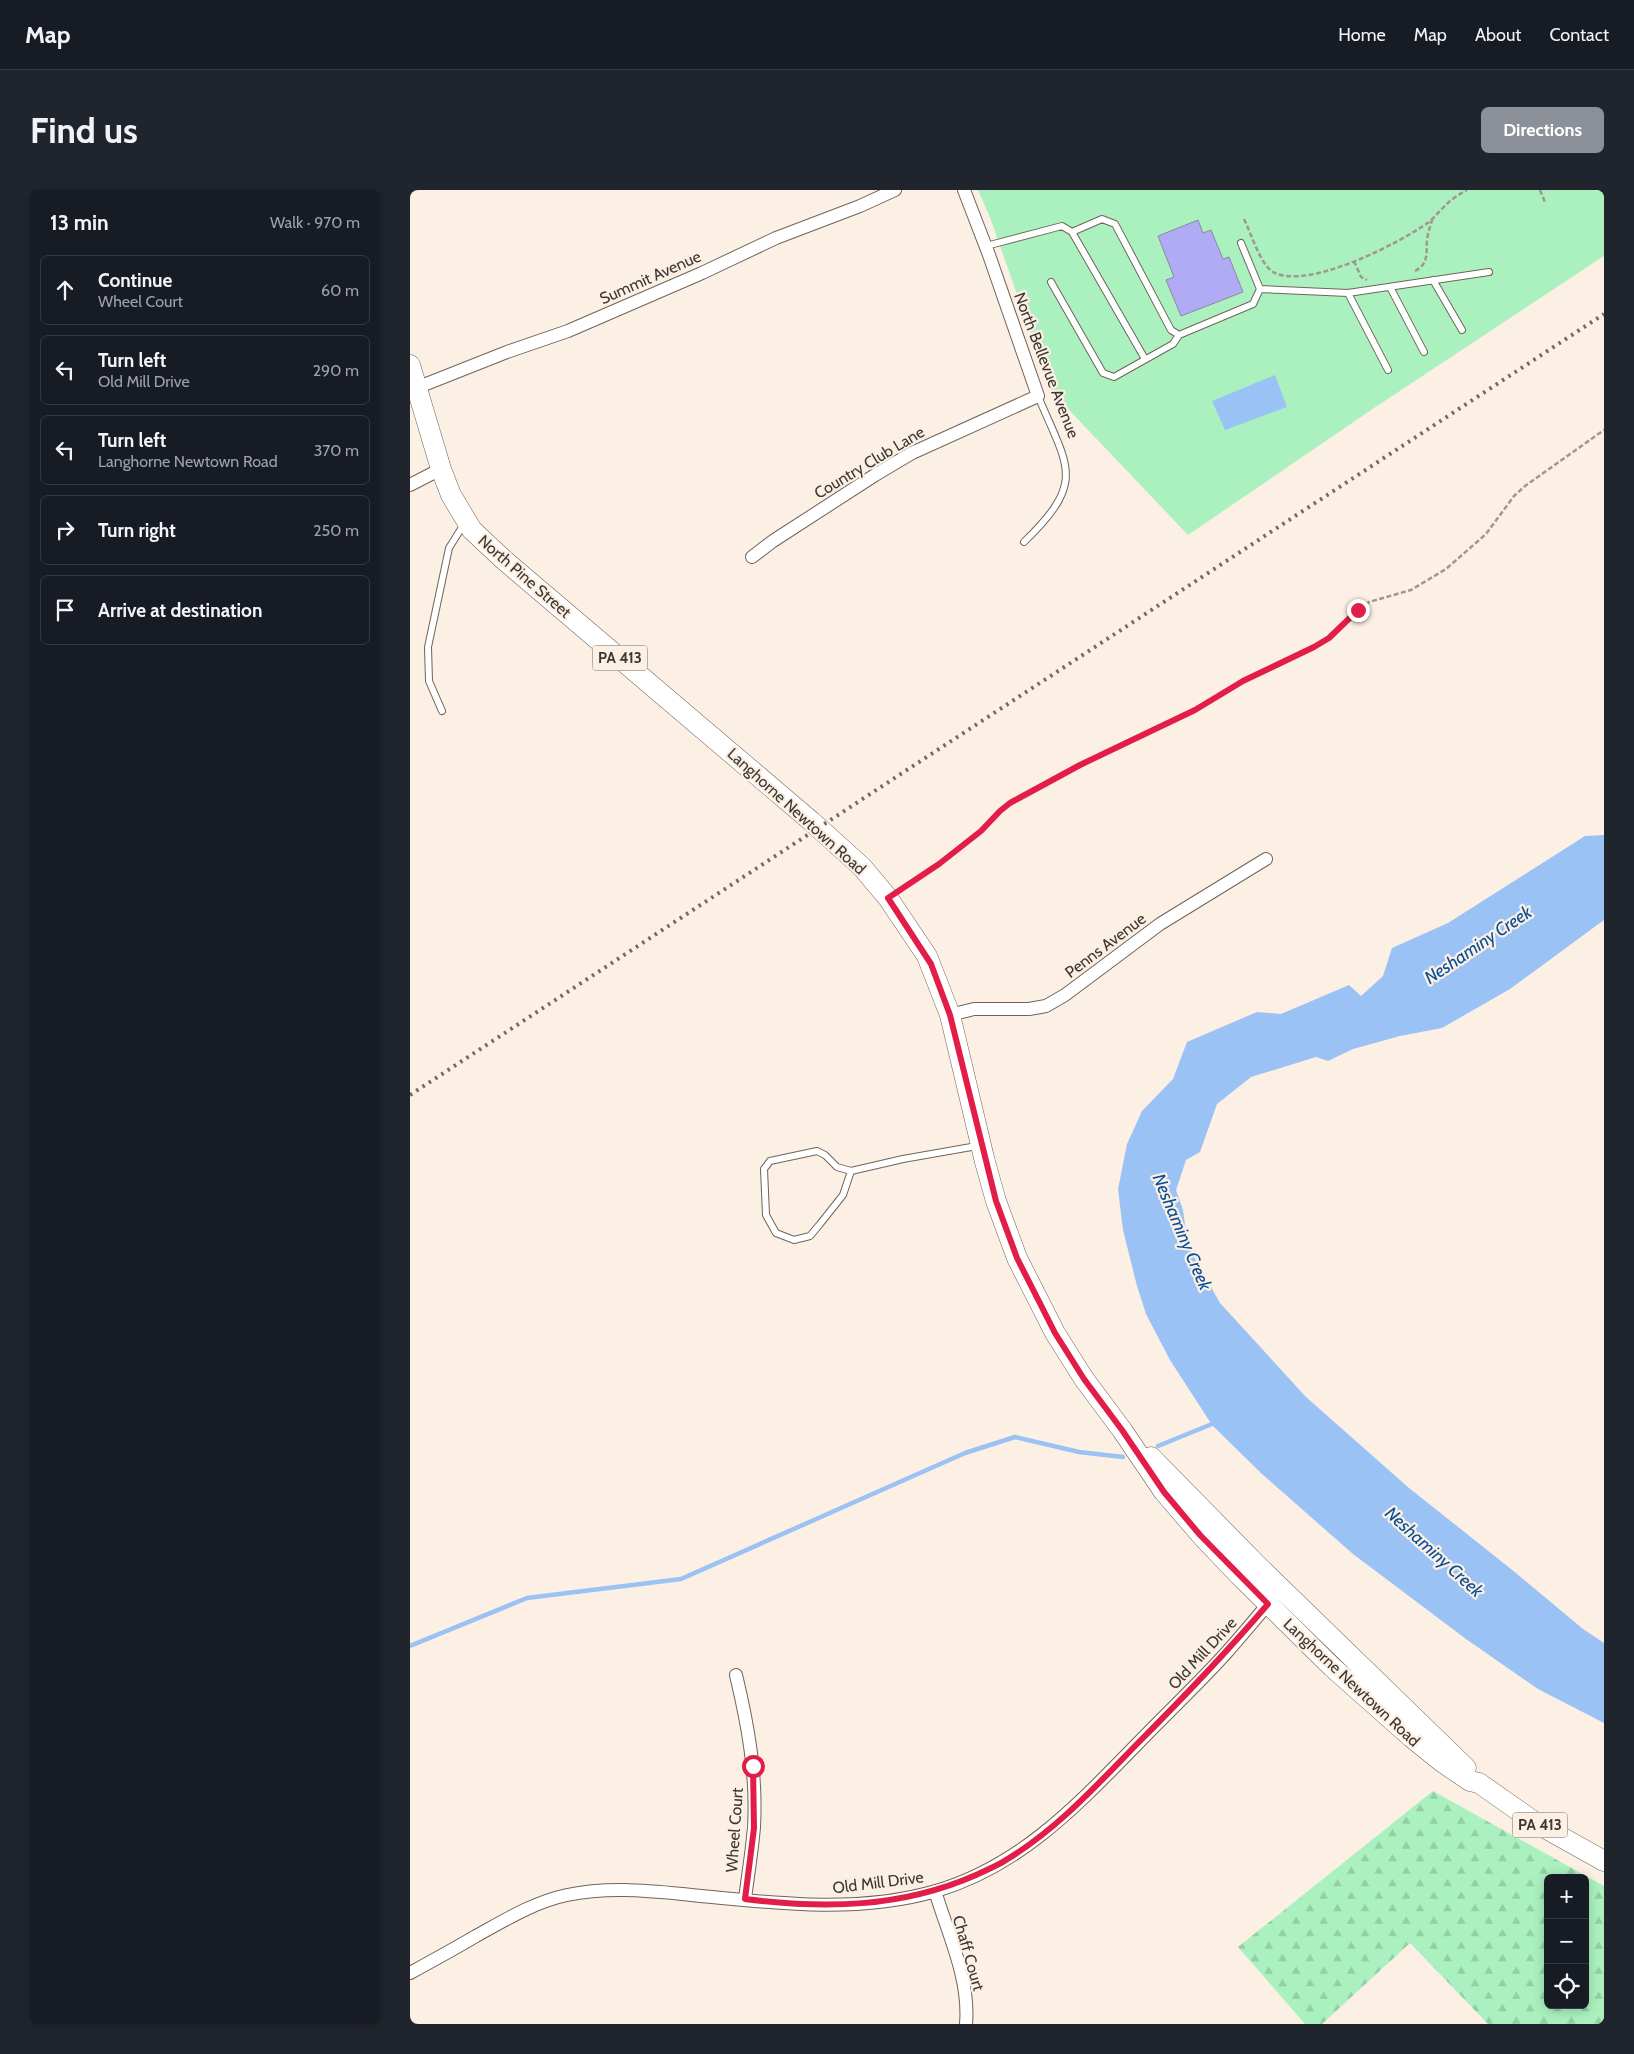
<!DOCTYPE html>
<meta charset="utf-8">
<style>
:root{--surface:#171b24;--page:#20242c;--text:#f1f3f6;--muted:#9ea1a6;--line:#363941;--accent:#8c9099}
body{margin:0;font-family:Cabin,sans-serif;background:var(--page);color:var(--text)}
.controls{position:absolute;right:15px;bottom:15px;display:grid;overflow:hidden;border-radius:8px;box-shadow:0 2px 12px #0003}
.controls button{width:45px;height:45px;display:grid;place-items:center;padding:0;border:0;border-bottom:1px solid var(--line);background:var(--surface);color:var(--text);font:25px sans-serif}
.stop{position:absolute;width:15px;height:15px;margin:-11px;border:4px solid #e11d48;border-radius:50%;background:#fff}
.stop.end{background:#e11d48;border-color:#fff;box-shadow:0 1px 5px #0008}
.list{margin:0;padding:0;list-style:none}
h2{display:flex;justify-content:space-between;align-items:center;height:65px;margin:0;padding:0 20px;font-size:21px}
h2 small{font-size:16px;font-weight:400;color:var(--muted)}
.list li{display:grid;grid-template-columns:32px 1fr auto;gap:15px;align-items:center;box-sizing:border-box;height:70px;margin:0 10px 10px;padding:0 10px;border:1px solid var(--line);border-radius:8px}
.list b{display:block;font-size:19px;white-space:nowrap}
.list p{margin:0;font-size:16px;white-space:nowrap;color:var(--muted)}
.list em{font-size:16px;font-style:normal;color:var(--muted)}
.icon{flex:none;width:28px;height:28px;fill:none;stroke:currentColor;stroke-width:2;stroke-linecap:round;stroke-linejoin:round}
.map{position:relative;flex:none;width:1194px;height:1834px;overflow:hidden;border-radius:8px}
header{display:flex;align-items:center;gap:30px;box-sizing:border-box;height:70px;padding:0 25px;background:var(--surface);border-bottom:1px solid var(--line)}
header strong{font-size:24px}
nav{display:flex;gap:28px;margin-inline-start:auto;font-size:18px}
.intro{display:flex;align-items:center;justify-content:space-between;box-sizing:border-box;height:120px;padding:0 30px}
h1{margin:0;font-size:35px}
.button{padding:12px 22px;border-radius:8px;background:var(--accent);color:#fff;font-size:18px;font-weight:700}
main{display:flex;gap:30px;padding:0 30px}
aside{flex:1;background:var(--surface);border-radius:8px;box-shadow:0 2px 12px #0003}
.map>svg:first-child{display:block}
.grass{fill:#aaf1bf}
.forest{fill:url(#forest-firs);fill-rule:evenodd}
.water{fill:#9ac2f5}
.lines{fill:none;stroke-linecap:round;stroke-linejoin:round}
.stream{stroke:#9ac2f5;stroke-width:4.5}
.building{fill:#b1aaf5;stroke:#8c8b99}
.lane-casing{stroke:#6f645b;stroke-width:8}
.street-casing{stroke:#6f645b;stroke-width:14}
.primary-casing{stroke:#6f645b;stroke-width:21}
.path{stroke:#a0978f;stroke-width:2.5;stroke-dasharray:5 2.5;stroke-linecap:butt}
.lane{stroke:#fff;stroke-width:6}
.street{stroke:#fff;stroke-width:12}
.primary{stroke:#fff;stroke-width:20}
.rail{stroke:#726b65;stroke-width:4;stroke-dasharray:2.5 5;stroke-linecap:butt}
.route{stroke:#e11d48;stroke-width:6}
.labels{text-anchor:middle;stroke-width:4.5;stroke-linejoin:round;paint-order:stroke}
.shield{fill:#fcefe4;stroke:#766e68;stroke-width:1}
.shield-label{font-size:15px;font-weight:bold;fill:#3c3733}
.street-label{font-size:16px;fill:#3c3733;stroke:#fcefe4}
.water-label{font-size:18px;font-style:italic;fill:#064f98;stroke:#fcefe4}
</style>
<header>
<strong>Map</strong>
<nav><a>Home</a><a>Map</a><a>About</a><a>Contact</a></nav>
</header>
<div class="intro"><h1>Find us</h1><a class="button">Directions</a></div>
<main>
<aside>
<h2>13 min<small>Walk · 970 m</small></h2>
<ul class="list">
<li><svg class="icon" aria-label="ahead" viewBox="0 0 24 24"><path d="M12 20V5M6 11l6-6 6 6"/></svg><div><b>Continue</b><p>Wheel Court</p></div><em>60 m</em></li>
<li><svg class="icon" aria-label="left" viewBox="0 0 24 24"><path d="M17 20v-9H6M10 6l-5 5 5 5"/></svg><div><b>Turn left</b><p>Old Mill Drive</p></div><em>290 m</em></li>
<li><svg class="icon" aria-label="left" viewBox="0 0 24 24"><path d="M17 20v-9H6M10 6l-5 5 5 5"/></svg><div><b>Turn left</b><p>Langhorne Newtown Road</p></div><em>370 m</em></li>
<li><svg class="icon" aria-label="right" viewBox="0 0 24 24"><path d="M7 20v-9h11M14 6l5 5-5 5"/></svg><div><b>Turn right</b></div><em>250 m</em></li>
<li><svg class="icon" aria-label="arrive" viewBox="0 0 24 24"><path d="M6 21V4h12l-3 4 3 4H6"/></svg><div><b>Arrive at destination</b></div></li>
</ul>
</aside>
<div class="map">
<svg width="1194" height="1834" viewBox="0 0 1194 1834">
<defs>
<pattern id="forest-firs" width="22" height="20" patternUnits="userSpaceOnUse" patternTransform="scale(1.25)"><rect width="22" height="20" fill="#aaf1bf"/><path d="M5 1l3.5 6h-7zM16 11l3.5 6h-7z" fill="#93cfa5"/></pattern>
</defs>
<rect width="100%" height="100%" fill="#fcefe4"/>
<path class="grass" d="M568,0h626v66l-230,152 -186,127 -137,-144 -60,-171z"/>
<path class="forest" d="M1023,1601l171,95v138h-116l-78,-81 -88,81h-17l-67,-77zM1138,1688h37v127h-37z"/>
<path class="water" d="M865,185l12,32 -62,23 -13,-29z
M1194,645v85l-94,69 -68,39 -42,8 -47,13 -25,12 -12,-4 -65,20 -34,27 -17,48 -14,8 -10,30 7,20 5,36 32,57 86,94 103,91 102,81 72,60 21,14v80l-66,-34 -72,-50 -113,-85 -91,-80 -50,-49 -42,-65 -24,-46 -9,-28 -14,-56 -5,-41 9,-45 15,-33 31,-32 14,-37 70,-30 24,2 68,-29 12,11 22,-20 9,-28 56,-25 137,-87z"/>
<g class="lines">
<path class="stream" d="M748,1256l59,-24
M0,1456l117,-48 154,-19 284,-126 50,-16 64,15 44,5"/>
</g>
<path class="building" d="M788,30l5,13 8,-3 12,29 6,-2 14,35 -62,24 -15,-36 8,-3 -16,-41z"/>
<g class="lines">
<defs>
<path id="lane" d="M662,42l73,127
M831,53l19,46
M576,56l76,-20 10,6 30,-13 13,5 56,106 8,5 74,-31 7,-15 88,4 141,-21
M1023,90l29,50
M641,92l52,91 11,4 59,-33 6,-9
M980,97l34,65
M938,103l40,77
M614,352c63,-61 44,-74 14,-146
M32,521l-13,-30 -1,-34 21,-99 15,-24
M441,981l-8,24 -23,29 -10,12 -16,4 -18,-7 -10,-18 -2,-46 6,-8 47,-10 8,4 12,12 14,4 52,-12 74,-13"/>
<path id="street" d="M6,198l91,-36 61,-21 134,-58 74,-35 84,-32 35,-16
M0,295l31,-16
M342,367l21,-16 102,-66 37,-22 126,-57 -49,-141 -25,-65
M540,825l24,-6h55l17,-3 19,-11 95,-71 106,-65
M326,1485c12,50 21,100 18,152 -2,24 -6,48 -9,72
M525,1701c13,43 35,88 31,133
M0,1783c22,-12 44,-24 66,-37 29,-16 58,-34 91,-41 38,-8 76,-5 115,-1 83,8 171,21 254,-3 88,-26 145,-90 207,-153 28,-29 58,-57 84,-86 16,-18 31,-36 46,-54"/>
<path id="primary" d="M0,175l31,104 10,26 21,35 32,30 307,261 51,46 26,31 39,58 23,59 35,147 11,39 21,57 38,75 29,46 38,51 42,62 37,43 39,41 92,91 79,70 31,25 28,19 9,2 57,40 68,38
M741,1267l108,110 207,201"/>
</defs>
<use href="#lane" class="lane-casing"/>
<use href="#street" class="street-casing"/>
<use href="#primary" class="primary-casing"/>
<path class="path" d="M1130,0l5,12
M834,29c7,14 16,45 29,53 34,19 127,-29 156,-50 7,-6 12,-13 19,-19 5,-5 12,-9 19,-13
M944,71l7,16 6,3
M1005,81c14,-7 11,-18 12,-31 1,-7 3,-13 5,-20
M491,698c27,-17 53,-35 77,-55 12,-10 20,-21 32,-30l69,-38 116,-55 48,-29 71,-34 15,-9 40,-36 42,-12 35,-21 40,-35 28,-38 11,-10 79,-56"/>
<use href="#lane" class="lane"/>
<use href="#street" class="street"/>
<use href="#primary" class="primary"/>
<path class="rail" d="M0,905l1194,-781"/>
</g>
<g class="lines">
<path class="route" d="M343,1576l1,62 -9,71c80,10 156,9 231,-24 10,-5 21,-9 30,-15 50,-30 90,-74 130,-115 46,-46 90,-92 132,-141l-68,-69 -36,-43 -42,-62 -38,-51 -29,-46 -38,-75 -21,-57 -46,-186 -19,-51 -43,-66 51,-34 42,-33 19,-20 10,-8 70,-38 115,-55 48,-29 71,-34 15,-9 29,-28"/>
</g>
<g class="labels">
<g class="shield">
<rect x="182.5" y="455.5" width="55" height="25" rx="4"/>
<rect x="1102.5" y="1622.5" width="55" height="25" rx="4"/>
</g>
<g class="shield-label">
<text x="210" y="473">PA 413</text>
<text x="1130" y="1640">PA 413</text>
</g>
<g class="street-label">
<text transform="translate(240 87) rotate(-24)" y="6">Summit Avenue</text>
<text transform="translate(637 175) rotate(69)" y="6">North Bellevue Avenue</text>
<text transform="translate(459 272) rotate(-31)" y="6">Country Club Lane</text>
<text transform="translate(115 386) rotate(41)" y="6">North Pine Street</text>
<text transform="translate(387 621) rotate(42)" y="6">Langhorne Newtown Road</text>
<text transform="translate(695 755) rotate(-37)" y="6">Penns Avenue</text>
<text transform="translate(792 1463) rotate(-47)" y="6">Old Mill Drive</text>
<text transform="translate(942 1492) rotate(43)" y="6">Langhorne Newtown Road</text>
<text transform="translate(324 1640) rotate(-86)" y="6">Wheel Court</text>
<text transform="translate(468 1692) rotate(-7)" y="6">Old Mill Drive</text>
<text transform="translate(559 1763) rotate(74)" y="6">Chaff Court</text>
</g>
<g class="water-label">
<text transform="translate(1068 755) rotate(-34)" y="6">Neshaminy Creek</text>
<text transform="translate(772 1042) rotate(67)" y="6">Neshaminy Creek</text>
<text transform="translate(1024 1362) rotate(42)" y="6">Neshaminy Creek</text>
</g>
</g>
</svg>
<div class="controls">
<button>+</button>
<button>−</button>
<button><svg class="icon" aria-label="locate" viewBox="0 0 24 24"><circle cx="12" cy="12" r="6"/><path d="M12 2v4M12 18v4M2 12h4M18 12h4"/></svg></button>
</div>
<div class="stop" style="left:343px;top:1576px"></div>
<div class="stop end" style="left:948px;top:420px"></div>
</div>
</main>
